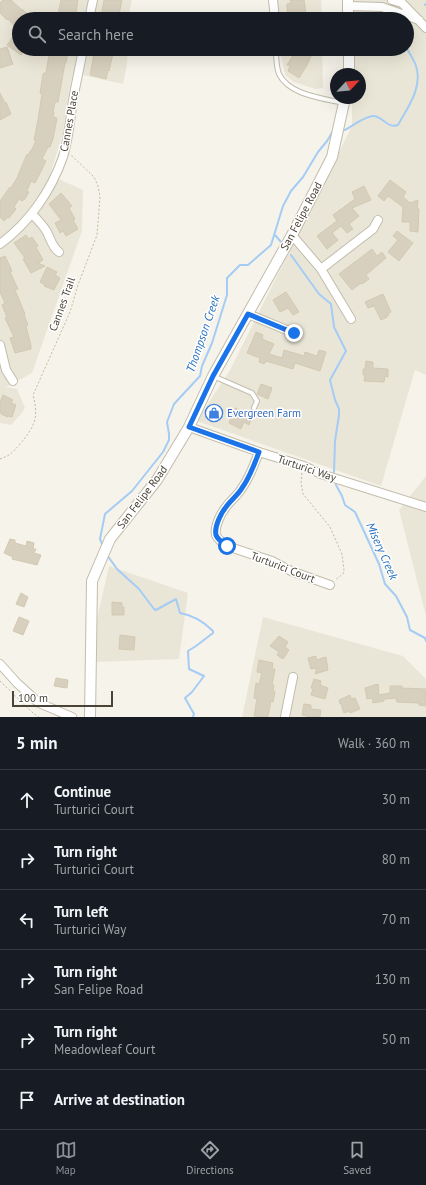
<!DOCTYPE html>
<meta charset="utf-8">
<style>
:root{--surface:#171b24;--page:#20242c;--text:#f1f3f6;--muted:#9ea1a6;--line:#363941;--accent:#8c9099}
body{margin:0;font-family:"PT Sans",sans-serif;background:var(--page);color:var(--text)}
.compass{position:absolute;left:330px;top:68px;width:36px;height:36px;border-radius:50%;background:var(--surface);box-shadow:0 4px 16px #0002;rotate:64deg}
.scale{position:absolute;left:12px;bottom:10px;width:101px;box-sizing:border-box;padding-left:4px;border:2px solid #4a4437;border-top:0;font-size:11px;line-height:14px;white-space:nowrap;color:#4a4437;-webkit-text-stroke:3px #fff;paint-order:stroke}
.stop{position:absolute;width:12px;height:12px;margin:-9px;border:3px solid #1a73e8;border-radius:50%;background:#fff}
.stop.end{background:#1a73e8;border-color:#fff;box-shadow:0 1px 4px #0008}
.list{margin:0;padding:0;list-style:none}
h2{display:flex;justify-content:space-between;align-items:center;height:52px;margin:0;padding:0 16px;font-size:17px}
h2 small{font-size:13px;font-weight:400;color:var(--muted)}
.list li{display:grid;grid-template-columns:26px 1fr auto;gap:12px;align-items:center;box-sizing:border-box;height:60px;padding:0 16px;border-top:1px solid var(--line)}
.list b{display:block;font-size:15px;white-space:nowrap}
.list p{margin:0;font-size:13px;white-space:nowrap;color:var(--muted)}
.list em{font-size:13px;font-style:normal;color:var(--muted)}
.icon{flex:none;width:22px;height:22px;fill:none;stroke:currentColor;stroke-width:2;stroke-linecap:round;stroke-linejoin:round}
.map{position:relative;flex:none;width:426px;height:717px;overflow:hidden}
.search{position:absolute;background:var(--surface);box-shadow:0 4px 16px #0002;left:12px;right:12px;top:12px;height:44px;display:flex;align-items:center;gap:10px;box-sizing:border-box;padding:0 14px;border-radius:22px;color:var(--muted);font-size:15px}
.sheet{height:412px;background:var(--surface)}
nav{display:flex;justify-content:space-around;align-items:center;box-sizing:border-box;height:56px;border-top:1px solid var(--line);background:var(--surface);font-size:11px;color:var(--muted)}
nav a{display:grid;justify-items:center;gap:2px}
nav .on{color:var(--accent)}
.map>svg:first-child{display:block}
.residential{fill:#eae6d7}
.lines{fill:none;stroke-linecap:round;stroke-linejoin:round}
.stream{stroke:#a4ccf4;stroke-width:2}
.building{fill:#d8d0be;stroke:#d3c9b1}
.service-casing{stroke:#c2bcab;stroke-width:6}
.minor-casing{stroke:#c2bcab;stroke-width:10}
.tertiary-casing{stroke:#c2bcab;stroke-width:12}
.path{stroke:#c4ba9c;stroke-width:1;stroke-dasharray:2 2;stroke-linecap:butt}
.service{stroke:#fff;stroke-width:4}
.minor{stroke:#fff;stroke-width:8}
.tertiary{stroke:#fff;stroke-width:10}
.route{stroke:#1a73e8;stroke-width:5}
.labels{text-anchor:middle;stroke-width:3;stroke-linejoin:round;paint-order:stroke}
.street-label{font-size:11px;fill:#4a4437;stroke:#fff}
.shop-label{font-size:11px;fill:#366cbe;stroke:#fff;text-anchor:start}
.water-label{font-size:12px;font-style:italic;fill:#2971bd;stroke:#fff}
</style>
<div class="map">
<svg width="426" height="717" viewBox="0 0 426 717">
<rect width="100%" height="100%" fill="#f6f3ea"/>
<path class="residential" d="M0,0h132l-4,19h-109v30h109l-1,15 -4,20 -50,-11 -5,23 -5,37 -13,42 33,15 -1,41 -50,142 -26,14 11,2 8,19 -4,6 -10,11 -11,-2z
M277,0h44l1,19h-42z
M352,0h74v375l-11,-5 -34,116 -184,-65 33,-51 122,-244v-28h8v-24h-8v-25h55v-30h-55z
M280,49h42l1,39 -8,1 -21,-7 -9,-7z
M426,476v140l-27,-106z
M109,566l79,27 -9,66 -84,3v-34z
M263,617l140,39 23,23v38h-184z"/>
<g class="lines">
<path class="stream" d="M425,5l1,-1
M341,130h4c7,-4 22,-15 29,-14 9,1 14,13 24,9 10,-18 25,-38 18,-59 -2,-6 -6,-12 -9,-17
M275,235l6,7
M291,255l28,39 12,10 3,23 12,24 -16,29 5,20 4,9v6l-4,26 -1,31
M336,485l6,11 3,9 10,7 24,52 6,20 11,12 11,21 3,13 15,8 1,3
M103,546l-3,-7 5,-25 27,-23 31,-39 6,-12v-6l-2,-12 7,-18 26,-28 2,-10 10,-23 15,-48v-17l13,-13h8l23,-20 12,-39 8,-15 12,-14 15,-25 9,-11 6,-10h2
M107,555l10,14 22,20 15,20 2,1 20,-11 4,14c12,2 24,9 33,18v2l-17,13 -8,5 1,18 15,7 -12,16 -7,6 9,16 -1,3"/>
</g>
<path class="building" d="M3,0h8l11,10v-1l4,4v-1l6,7h-13v30h7l-5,6 -14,-10 11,-15 -10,-11 -1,1 -7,-7v-10z
M61,0h17l-3,19h-18z
M104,0h18l-4,19 -17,-2z
M290,0h14l3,19h-16l-1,-4h-2l-1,-7v-4l4,-1z
M7,47l6,17 -13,4v-19z
M50,49h18l-1,3h1l-2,11h-1l-7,39h-3l-2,10h1l-1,5 4,1 -4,21 -3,8h-2l-6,12 4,2 -11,22 -4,-2 -4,10 2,1 -4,7 -3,2 -3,-2 -5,8 2,2 -7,9 -1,-1 -4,4 -4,-4v-16l10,-14 1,1 6,-10 10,-24 2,1 1,-4h1l5,-10 -2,-1 4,-20 4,-26 -2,-1 3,-19 1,-1h2z
M95,49h19l-5,22 -1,-1 -2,9 -16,-4z
M297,49h11l5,3 -6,13 -8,13 -11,-7 2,-5 -3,-1z
M0,93l5,10 1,-1 5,12 -11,6z
M390,180l16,12 -3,5 7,6 8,-3 -1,9h2l-1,23 -8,-1v-9h-8l1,-15 -15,-11 -4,5 -6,-5z
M364,186l7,14 -19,8 7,8 -10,8 4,5 -6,4 -6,-7 -9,7 6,7 -11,9 -10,-13 20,-15 -4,-6 22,-16 -3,-7z
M61,193l11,13 -3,2 6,11 -2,1 5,9 -12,7 -3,-5 -3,2 -5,-10 6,-3 -12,-16z
M397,231l16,12 -14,18 -11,-9 10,-12 -5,-4z
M26,235l3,4 3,-2 6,9 -2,1 7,13 -5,3 7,3 -14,7 -8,-14 2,-1 -11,-15z
M372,249l5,7 5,-4 4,6 -20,17 3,4 -7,5 -1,-1 -9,7 -13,-16z
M5,256l7,15 -2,1 8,17 -3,1 10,24 -1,1 4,10 -2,1 5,20v3l-16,4 -5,-15 4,-1 -9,-19 2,-1 -5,-12 3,-2 -5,-11v-34z
M47,267l10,5 -2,3 5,3 -6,12 -10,-4 1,-1 -5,-3z
M286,292l13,20 -6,3 -5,-7 -8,4 -7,-12z
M383,294l8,18 -3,1 1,2 -2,1v1l-6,3 -7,-14 -6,2 -3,-6z
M256,332l7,3 -1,4 12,5 -5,10 13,4 2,-8 20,6 1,-4 12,4 2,-6 7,2 -6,19 -25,-8 -2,6 -27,-8 -2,3 -5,-2 1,-4 -13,-5z
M366,361l7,1v6l15,1v8l-3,-1 -1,6 -20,-1 1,-6h-2v-6h2z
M261,384l11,4 -4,11 -11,-5z
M3,395l10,5 -2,3 5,2 -4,12 -4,-1v1l-7,-3 1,-1h-2v-11z
M235,408l13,6v-2l5,2 -4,11 -5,-3 -3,7 -12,-6z
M10,539l5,1v3l11,3 1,-5 7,2 -1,6h3l-2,4 7,2 -4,10 -25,-6 1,-2 -9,-4z
M21,593l7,4 -4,10 -8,-3z
M112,602l10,1v4h2v8h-12z
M19,617l10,4 -6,14 -10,-4z
M120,635l15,2 -1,13 -15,-1z
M279,636l9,6 -3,5 4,3 -6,9 -6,-4 2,-3 -9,-6z
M316,656v4l10,-3 2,13 -13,4 2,-6 -6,1 -3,-11z
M259,660l14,3 -1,6h3l-3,16h2l-1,6 2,1 -2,10 -2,-1 -3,16 -14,-1 3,-17 -3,-1 2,-15 3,1 3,-11 -5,-1z
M56,678l12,2 -1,8 -13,-2z
M314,679l7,2 -1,4 8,3 -3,11 -14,-4 2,-6 -2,-1z
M378,684l1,11 11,-2v-7h12v2l24,1 -1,9h1v8l-7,-1v-2l-22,-1 -1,-4 -12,1v2l-11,2 -1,-5 -5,1 -2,-11z
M350,695l1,4 4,-1 5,11 -10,4 -1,-2 -5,2 -2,-5v-4h-2l-1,-4z
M304,704l7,1v4l10,1 -1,7h-13v-1l-5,-1z"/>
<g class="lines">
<defs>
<path id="service" d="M276,49c0,8 0,17 3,25 10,21 43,24 64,29
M213,376l39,17 5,8 -3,7"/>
<path id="minor" d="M273,0l2,19
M392,0l10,3 24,25
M348,6l34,1 37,13
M89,19l4,-19
M32,214c6,6 11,11 15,18 4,8 5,15 12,20
M292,235l29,34 30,50
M0,244c29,-21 51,-53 63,-87 6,-19 7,-38 10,-57 3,-17 7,-34 10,-51
M321,269l52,-40 5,-9
M248,314l46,19
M0,345l6,25 7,11
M189,427l70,25 45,14 17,8 105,33
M259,452c-5,13 -9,25 -17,36 -4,7 -11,12 -16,19 -5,6 -12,20 -10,28 2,5 7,8 11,11l45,15 19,10 39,14
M0,664l17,19 22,20 33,14
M285,717l8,-40"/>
<path id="tertiary" d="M348,0v19
M349,49v25
M90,717l2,-136 18,-42 47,-59 32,-53 24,-51 79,-141 40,-78 13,-59"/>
</defs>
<use href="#service" class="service-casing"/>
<use href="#minor" class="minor-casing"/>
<use href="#tertiary" class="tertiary-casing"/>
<path class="path" d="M0,459c11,-4 12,-6 20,-15 15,-18 19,-26 13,-49l37,-83 8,-27 19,-50 3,-38 -2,-11 -4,-9 -23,-22
M302,473l-1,9 2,12 27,33 12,27 2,16 -1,4 -8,6
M0,681l34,33 5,3"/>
<use href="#service" class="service"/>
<use href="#minor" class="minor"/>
<use href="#tertiary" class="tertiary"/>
</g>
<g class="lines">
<path class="route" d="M227,546c-4,-3 -9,-6 -11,-11 -2,-8 5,-22 10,-28 5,-7 12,-12 16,-19 8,-11 12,-23 17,-36l-70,-25 24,-51 35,-62 46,19"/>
</g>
<defs>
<symbol id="shop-ring" viewBox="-11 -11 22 22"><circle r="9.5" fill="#fff" stroke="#3f7fe0" stroke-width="1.5"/><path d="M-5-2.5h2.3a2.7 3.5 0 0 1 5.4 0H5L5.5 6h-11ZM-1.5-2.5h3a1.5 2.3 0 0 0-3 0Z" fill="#3f7fe0"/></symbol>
</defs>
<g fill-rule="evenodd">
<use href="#shop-ring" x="204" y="403" width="20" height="20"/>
</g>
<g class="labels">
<g class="street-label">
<text transform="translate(69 121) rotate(-80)" y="4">Cannes Place</text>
<text transform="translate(301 216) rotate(-62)" y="4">San Felipe Road</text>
<text transform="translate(62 304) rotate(-70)" y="4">Cannes Trail</text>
<text transform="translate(307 468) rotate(19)" y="4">Turturici Way</text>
<text transform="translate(142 497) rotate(-53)" y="4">San Felipe Road</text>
<text transform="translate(283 567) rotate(21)" y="4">Turturici Court</text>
</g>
<g class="shop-label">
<text x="227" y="417">Evergreen Farm</text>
</g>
<g class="water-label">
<text transform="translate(203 334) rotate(-71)" y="4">Thompson Creek</text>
<text transform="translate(382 551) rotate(66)" y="4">Misery Creek</text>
</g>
</g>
</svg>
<svg class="compass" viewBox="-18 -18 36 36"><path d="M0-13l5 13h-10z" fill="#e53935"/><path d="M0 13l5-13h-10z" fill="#9ea1a6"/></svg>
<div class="scale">100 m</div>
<div class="stop" style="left:227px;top:546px"></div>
<div class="stop end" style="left:294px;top:333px"></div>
<div class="search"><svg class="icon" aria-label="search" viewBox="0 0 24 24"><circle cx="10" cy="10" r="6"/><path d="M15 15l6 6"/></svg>Search here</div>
</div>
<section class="sheet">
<h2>5 min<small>Walk · 360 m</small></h2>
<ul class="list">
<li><svg class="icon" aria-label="ahead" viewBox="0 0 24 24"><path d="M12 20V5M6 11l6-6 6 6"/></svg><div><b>Continue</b><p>Turturici Court</p></div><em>30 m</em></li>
<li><svg class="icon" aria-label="right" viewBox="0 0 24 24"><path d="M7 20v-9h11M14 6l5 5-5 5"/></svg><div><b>Turn right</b><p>Turturici Court</p></div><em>80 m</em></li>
<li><svg class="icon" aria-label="left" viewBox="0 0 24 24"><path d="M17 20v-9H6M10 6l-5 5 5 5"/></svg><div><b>Turn left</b><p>Turturici Way</p></div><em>70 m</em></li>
<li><svg class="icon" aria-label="right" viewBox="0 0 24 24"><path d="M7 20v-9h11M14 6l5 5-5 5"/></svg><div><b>Turn right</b><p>San Felipe Road</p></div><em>130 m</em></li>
<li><svg class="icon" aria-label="right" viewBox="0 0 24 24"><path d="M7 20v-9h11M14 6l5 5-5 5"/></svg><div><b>Turn right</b><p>Meadowleaf Court</p></div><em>50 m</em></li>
<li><svg class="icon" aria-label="arrive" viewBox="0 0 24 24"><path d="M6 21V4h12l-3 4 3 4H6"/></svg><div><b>Arrive at destination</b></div></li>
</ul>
</section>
<nav>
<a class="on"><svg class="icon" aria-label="map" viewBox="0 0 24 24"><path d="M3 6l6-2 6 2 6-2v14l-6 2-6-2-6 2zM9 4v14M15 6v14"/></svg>Map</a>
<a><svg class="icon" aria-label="directions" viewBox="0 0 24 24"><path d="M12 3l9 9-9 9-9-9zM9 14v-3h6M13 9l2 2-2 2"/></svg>Directions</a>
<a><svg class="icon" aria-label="saved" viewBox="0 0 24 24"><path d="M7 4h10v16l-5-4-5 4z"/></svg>Saved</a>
</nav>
